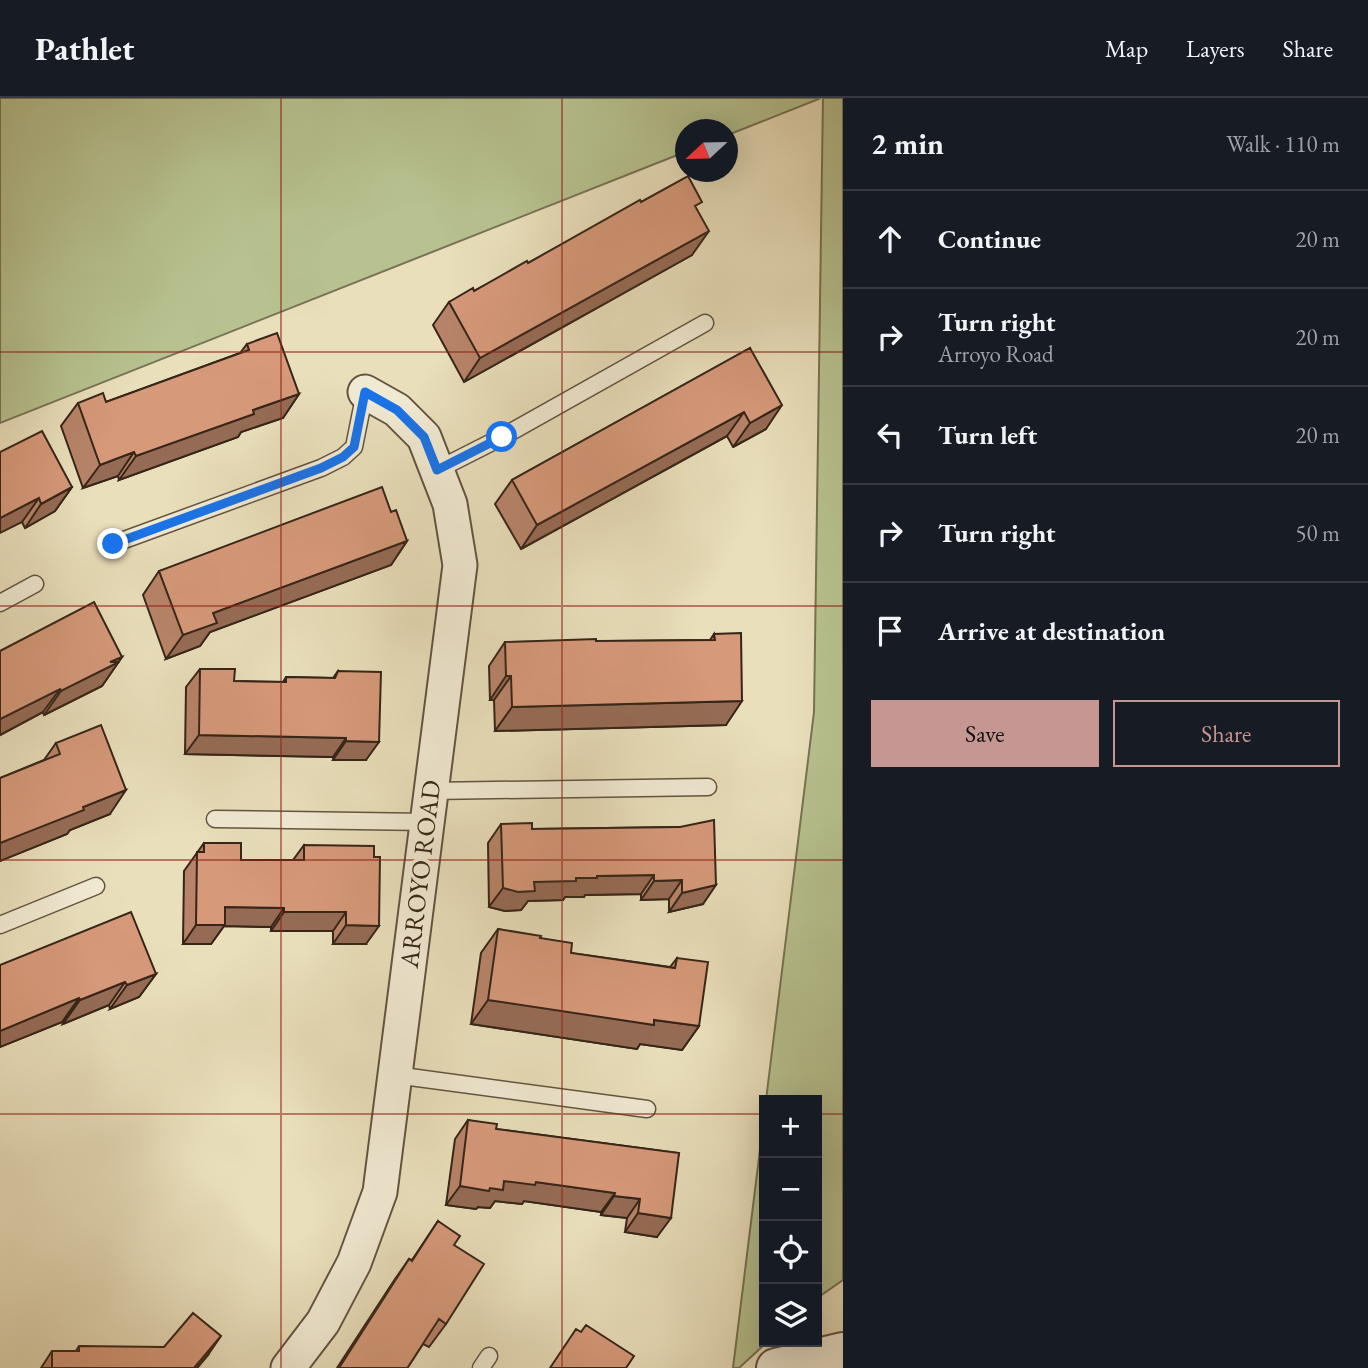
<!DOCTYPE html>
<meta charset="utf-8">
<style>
:root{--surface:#171b24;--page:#20242c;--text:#f1f3f6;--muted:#9ea1a6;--line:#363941;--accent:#c59692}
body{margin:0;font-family:"EB Garamond",serif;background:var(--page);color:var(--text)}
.controls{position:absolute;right:21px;bottom:21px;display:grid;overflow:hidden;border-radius:0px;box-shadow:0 7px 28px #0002}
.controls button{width:63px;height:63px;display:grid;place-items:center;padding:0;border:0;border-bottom:2px solid var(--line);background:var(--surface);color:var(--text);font:35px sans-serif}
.compass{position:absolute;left:675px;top:21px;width:63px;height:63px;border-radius:50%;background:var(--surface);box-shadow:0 7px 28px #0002;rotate:248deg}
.stop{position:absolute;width:21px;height:21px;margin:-16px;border:5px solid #1a73e8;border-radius:50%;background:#fff}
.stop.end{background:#1a73e8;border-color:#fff;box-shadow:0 2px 7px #0008}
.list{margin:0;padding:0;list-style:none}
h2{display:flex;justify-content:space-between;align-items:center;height:91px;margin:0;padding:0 28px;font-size:30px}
h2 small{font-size:23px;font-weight:400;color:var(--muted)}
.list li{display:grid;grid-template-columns:46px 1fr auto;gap:21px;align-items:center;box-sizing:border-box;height:98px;padding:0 28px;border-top:2px solid var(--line)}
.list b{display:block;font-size:26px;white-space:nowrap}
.list p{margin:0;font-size:23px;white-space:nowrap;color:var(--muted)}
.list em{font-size:23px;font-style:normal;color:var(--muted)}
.actions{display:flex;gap:14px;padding:21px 28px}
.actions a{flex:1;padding:16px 0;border:2px solid var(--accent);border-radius:0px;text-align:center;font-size:24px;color:var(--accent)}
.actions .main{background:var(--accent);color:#111}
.icon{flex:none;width:38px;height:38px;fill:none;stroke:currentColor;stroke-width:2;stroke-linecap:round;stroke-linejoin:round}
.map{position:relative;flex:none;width:843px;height:1270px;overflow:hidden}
header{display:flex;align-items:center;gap:42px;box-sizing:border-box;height:98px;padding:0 35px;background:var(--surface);border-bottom:2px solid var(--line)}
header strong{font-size:33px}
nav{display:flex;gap:38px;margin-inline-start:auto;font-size:24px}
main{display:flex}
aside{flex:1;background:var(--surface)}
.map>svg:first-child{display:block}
.green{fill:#b7c290;stroke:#767454;stroke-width:2}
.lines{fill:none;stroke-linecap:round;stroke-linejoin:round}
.service-casing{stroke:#635441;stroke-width:19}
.minor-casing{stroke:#635441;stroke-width:37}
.tertiary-casing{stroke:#635441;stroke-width:42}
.service{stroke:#f1ead3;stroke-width:16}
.minor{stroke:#f1ead3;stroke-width:33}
.tertiary{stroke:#f1ead3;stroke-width:38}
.wall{fill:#b88469;stroke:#362518;stroke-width:2}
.shaded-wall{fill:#966b55;stroke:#362518;stroke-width:2}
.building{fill:#d6997a;stroke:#362518;stroke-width:2}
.route{stroke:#1a73e8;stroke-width:9}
.grid{fill:none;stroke:#8f2418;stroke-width:2;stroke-opacity:0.55}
.labels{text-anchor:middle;stroke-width:7;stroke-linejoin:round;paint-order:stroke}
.street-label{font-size:26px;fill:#362518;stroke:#f1ead3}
</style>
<header>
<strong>Pathlet</strong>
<nav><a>Map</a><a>Layers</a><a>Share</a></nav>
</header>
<main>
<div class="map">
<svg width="843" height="1270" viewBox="0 0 843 1270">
<rect width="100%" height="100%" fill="#e9dfbb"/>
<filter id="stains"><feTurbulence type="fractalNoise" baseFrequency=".00286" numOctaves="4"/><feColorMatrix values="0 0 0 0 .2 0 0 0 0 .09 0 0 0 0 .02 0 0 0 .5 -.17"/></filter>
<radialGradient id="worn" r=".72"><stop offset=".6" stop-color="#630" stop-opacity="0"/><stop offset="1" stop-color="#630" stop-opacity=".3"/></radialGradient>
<path class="green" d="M0,0h821l-93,37 -1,-5h-42v22l-685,271z
M823,0h20v1182l-26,18v-198h-51l48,-388z
M764,1019v225h3l-28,26h-6z"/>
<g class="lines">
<defs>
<path id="service" d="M437,372l65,-33 203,-114
M113,446l208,-76 22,-11 11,-10 11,-55
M0,505l35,-19
M431,693l277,-4
M215,721l212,3
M0,827l96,-39
M395,977l252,34
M481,1270l8,-12"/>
<path id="minor" d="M288,1270l35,-46 31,-59 26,-71 80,-627 -10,-61 -26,-67 -27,-27 -32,-18"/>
<path id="tertiary" d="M776,1270l67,-16"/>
</defs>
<use href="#service" class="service-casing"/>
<use href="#minor" class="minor-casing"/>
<use href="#tertiary" class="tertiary-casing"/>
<use href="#service" class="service"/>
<use href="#minor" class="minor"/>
<use href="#tertiary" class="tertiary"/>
</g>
<path class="wall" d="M641,104l56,8 -5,45 -228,127 -31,-57 16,-23 25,-11 54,-28z
M247,246l52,50 -16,24 -42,14 -3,5 -119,43 -1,-4 -35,12 -22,-62 17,-23 28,-1 134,-49z
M750,250l16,81 -33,18 -6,-11 -206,113 -26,-45 17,-24z
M0,354l72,35 -17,24 -30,17 -3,-6z
M391,414l16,29 -16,24 -181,67 -10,14 -34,13 -23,-64 16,-24z
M714,536l12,91 -231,6 -1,-31h-4l-1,-34 16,-24 205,-2z
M0,553l122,6 -20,29 -58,29 -1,-3 -43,23z
M200,571l34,12 49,1 3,-5 47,1 5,-7 28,89h-33v-3l-148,-3 1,-67z
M56,645l54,71 -40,16 -3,4 -67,27v-83l44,-18z
M501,726l31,5 148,-2 23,77 -34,8v-13l-28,1v-6l-56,1 -1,2h-19l-2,3 -35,1 -7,9 -16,1 -16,-4 -1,-64z
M204,745l37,17h52l11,-15 62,99h-33v-13h-62v-4l-47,-1 -13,18h-28l1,-73z
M498,831l42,9 31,15 99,14 7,-9 22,68 -17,24 -42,-6 -3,5 -166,-25 10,-71z
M0,867l156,9 -17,23 -29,12 -1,-4 -46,19 -1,-2 -62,25z
M468,1022l28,9 183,24 -22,84 -32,-5 2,-14 -26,-3v-3l-77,-11 -2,3 -27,-3 -5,7 -12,-1 -2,2 -30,-4 9,-66z
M438,1123l16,24 -8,79 -17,23 -6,-3 -15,23v1h-71l56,-86 16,-23 3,1z
M79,1248l129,9 -11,13h-156l11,-17h24z"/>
<path class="shaded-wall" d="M709,133l-17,24 -228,127 16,-24z
M299,296l-16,24 -42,14 -3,5 -119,43 17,-24 117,-46z
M782,307l-16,24 -33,18 17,-24z
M744,314l-17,24 -206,113 16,-24z
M134,354l-16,24 -35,12 17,-23z
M72,389l-17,24 -30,17 16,-24z
M39,400l-17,24 -22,11v-15z
M407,443l-16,24 -181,67 -10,14 -34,13 17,-24 30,-22z
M122,559l-20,29 -58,29 17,-24 49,-29z
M506,578h5l-17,24h-4z
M60,591l-17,23 -43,23v-16z
M742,603l-16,24 -231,6 17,-24z
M199,637l147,3 -13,19 -148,-3z
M346,643l33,1 -13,18h-33z
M126,692l-16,24 -40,16 -3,4 -67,27v-18l83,-36z
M654,777l-13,19 -56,1 -1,2h-19l-2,3 -35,1 -7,9 -16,1 -16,-4 14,-19 31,-6 63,-6z
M682,782l-13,19 -28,1 13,-19z
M716,787l-13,19 -34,8 13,-19z
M225,809l59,1 -13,19 -47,-1 -13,18h-28l13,-19z
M284,814h62l-13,19h-62z
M346,827l33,1 -13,18h-33z
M156,876l-17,23 -29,12 17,-24z
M125,884l-16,23 -46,19 17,-24z
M79,900l-17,24 -62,25v-16z
M488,902l166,20 45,6 -17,24 -42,-6 -3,5 -166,-25z
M504,1083l32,1 79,11 -14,19 -77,-11 -2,3 -27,-3 -5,7 -12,-1 -2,2 -30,-4 14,-19 30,2z
M614,1098l26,3 -13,19 -26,-3z
M638,1115l33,5 -14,19 -32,-5z
M221,1238l-13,19 -11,13h-3z"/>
<path class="building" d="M688,78l14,26 -7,4 14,25 -229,127 -31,-56 24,-14 1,3 53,-30 1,2 112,-63 1,2z
M277,235l22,61 -46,16 1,4 -118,42 -2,-4 -34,13 -22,-62 25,-10 3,9 143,-52 -2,-6z
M750,250l32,57 -32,18 -6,-11 -207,113 -25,-45z
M42,333l30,56 -31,17 -2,-6 -39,20v-66z
M382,389l9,25 5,-2 11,31 -194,72 4,10 -34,12 -24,-64z
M94,504l28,55 -12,5h9l-58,29 -1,-2 -60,30v-68z
M741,535l1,68 -230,6 -1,-31h-5l-1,-34 91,-3v2l119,-1 -1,-6z
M200,571h35l-1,12 52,1v-5l49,1 3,-7 43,1 -2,70 -33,-1v-3l-147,-3z
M101,627l25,65 -43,17 1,3 -84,33v-65l60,-24 -4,-11z
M714,722l2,65 -34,8v-13l-28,1v-6l-57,1v2h-21v3l-42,1 1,9 -17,1 -15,-4 -2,-64 31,-1v6l148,-2z
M204,745h37v17h63v-15l70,1v11h6l-1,69 -33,-1v-13h-62v-4l-59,-1v18h-29l1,-73h7z
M131,814l25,62 -29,11 -2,-3 -45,18 -1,-2 -79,33v-66z
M498,831l43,7 -1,2 32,5 -1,10 104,15 2,-10 31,4 -9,64 -45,-6v5l-166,-25z
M468,1022l29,4 -1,5 183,24 -8,65 -33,-5 2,-14 -26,-3 1,-3 -79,-11 -1,3 -31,-4 -1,9 -13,-2 -1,3 -29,-5z
M438,1123l22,15 -6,9 30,19 -38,60 -7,-5 -31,48v1h-69l70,-109 3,2z
M193,1215l28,23 -27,32h-142v-17h27v-5l85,1z
M586,1227l48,31 -8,12h-76l26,-39 5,3z"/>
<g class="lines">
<path class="route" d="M113,446l208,-76 22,-11 11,-10 11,-55 32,18 27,27 13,33 65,-33"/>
</g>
<path class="grid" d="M281,0v1270M562,0v1270M0,254h843M0,508h843M0,762h843M0,1016h764M817,1016h26"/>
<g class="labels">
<g class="street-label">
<text transform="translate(420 776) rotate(-83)" y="9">ARROYO ROAD</text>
</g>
</g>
<rect width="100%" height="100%" filter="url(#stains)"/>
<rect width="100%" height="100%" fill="url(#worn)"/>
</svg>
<div class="controls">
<button>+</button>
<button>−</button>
<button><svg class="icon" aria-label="locate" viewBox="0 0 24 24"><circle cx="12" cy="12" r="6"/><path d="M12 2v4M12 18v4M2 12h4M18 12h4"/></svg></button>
<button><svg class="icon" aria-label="layers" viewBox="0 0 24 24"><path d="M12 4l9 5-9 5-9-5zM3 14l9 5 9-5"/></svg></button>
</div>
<svg class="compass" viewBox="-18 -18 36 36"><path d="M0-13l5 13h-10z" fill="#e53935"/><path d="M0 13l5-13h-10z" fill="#9ea1a6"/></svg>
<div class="stop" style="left:502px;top:339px"></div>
<div class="stop end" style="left:113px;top:446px"></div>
</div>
<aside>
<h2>2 min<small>Walk · 110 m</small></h2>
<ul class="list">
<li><svg class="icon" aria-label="ahead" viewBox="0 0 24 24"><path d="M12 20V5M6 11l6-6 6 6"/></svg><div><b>Continue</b></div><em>20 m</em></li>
<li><svg class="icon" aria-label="right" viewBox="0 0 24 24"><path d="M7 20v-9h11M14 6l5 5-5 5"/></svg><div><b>Turn right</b><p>Arroyo Road</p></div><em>20 m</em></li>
<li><svg class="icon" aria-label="left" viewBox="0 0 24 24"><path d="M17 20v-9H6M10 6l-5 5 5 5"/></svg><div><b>Turn left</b></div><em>20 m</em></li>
<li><svg class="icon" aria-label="right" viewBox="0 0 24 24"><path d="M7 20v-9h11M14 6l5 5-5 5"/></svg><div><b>Turn right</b></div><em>50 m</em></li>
<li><svg class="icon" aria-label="arrive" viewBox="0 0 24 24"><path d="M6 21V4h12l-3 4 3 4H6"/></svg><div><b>Arrive at destination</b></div></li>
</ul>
<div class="actions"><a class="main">Save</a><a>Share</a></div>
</aside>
</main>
